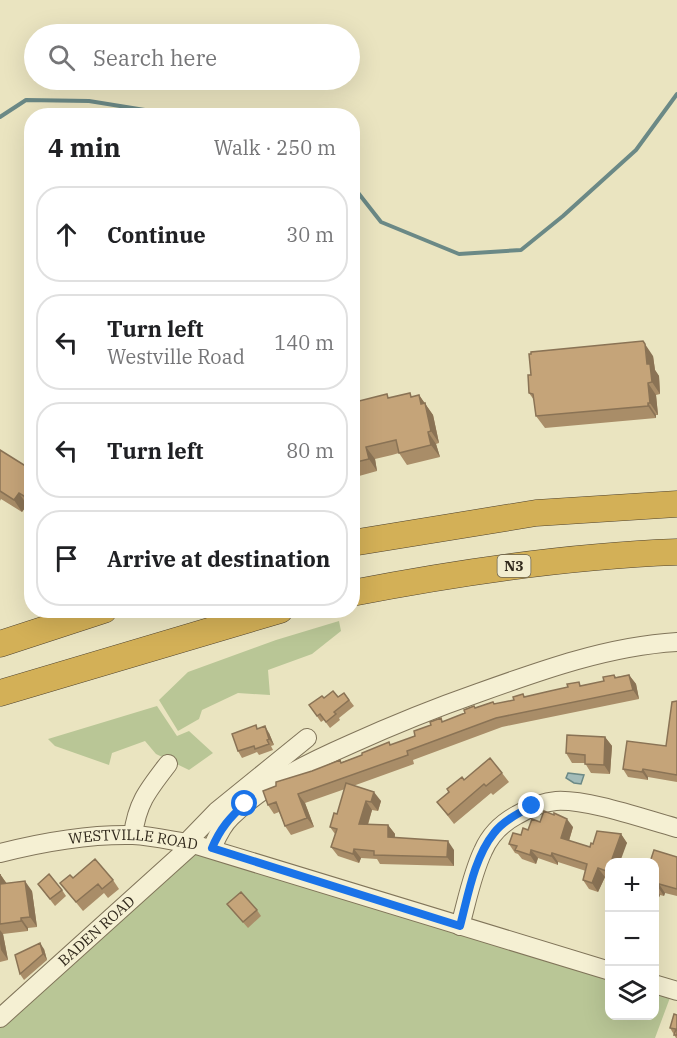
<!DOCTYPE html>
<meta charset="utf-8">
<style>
:root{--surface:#fff;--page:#f6f6f6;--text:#202124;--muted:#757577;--line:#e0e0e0}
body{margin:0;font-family:"IBM Plex Serif",serif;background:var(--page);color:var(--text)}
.controls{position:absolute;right:18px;bottom:18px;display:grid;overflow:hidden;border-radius:12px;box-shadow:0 6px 24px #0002}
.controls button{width:54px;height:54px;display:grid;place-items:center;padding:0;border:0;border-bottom:2px solid var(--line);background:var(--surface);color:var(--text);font:30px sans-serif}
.stop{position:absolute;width:18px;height:18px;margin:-14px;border:4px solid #1a73e8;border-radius:50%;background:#fff}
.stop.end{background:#1a73e8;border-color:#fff;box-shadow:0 2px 6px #0008}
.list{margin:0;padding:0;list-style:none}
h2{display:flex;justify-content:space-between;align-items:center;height:78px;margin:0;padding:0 24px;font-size:26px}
h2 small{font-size:20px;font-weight:400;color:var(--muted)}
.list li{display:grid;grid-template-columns:39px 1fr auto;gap:18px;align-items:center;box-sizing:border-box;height:96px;margin:0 12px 12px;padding:0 12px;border:2px solid var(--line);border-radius:24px}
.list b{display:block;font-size:22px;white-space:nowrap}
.list p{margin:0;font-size:20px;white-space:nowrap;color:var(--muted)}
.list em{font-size:20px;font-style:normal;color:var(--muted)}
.icon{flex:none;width:33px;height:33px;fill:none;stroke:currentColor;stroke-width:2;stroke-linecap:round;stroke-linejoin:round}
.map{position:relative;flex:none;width:677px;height:1038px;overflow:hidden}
.search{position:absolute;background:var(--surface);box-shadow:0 6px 24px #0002;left:24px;top:24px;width:336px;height:66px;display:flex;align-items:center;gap:15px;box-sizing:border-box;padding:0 21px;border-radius:33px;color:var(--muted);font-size:22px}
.panel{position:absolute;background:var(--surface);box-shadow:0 6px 24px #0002;left:24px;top:108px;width:336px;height:510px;border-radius:24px}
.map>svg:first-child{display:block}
.green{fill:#b9c696}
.water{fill:#a3bcb9;stroke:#6b8986;stroke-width:1.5}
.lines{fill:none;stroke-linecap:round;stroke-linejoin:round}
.stream{stroke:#6b8986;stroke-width:4}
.minor-casing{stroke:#81755a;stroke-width:20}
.highway-casing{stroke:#4f422e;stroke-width:27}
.minor{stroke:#f5f0d3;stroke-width:18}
.highway{stroke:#d3b057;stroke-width:26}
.wall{fill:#a98d68}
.shaded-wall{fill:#8a7355}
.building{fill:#c5a479;stroke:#8a7355;stroke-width:1.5}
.route{stroke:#1a73e8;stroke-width:8}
.labels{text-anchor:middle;stroke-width:5;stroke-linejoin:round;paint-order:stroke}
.shield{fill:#f2edcf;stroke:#6c6452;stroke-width:1.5}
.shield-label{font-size:14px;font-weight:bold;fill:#322a1d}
.street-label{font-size:15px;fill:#322a1d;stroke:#f2edcf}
</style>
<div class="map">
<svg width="677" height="1038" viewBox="0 0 677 1038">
<rect width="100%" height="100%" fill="#eae4c0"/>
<path class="green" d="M339,621l2,10 -29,23 -44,16 2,25 -32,-2 -36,17 -3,9 -21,12 -19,-31 29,-28 88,-32z
M157,706l20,30 12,-5 24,22 -24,17 -33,-16 -11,-13 -33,12 -3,12 -54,-19 -7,-7z
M194,846l415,130 1,40h44l1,-26 16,5 -16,43h-655v-19z"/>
<path class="water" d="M568,773l16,2 -3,9 -7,-1 -8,-5z"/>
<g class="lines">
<path class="stream" d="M0,117l26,-17 63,1 93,15
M352,185l29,37 78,32 62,-4 42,-34 73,-66 41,-56"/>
<defs>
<g id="minor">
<path d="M133,835c4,-32 15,-45 35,-71"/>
<path d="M186,843l31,-32 90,-73"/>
<path d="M212,848c5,-11 10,-23 19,-31 33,-33 77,-54 120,-73 42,-19 84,-36 127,-51 64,-23 131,-47 199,-51"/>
<path id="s1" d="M0,853c43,-11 89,-19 133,-18 20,1 40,6 60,9l417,127"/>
<path d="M460,926c7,-25 12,-52 23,-75 7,-16 19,-28 34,-36 12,-7 24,-13 39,-14 32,-2 88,18 121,27"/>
<path d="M654,984l23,7"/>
<path id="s2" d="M0,1018l193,-174"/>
</g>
<path id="highway" d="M352,543l184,-30 141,-9
M352,593c108,-21 216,-37 325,-41
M0,644l104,-34
M0,693l280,-83"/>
</defs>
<use href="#minor" class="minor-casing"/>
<use href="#highway" class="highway-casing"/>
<use href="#minor" class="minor"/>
<use href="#highway" class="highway"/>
</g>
<path class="wall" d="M653,356l2,14 4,6 1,18 -4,1 2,20h-2v3l-111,10 -9,-12 -2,-16 -5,-7z
M419,395l14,20 6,28 -3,1 4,13 -33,8 -8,-12 -7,2 -17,4 2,12 -25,7v-71l37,-10h23z
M0,450l32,20v38l-5,-3 -5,7 -21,-13 -1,2z
M614,675l2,2 13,-2 7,9 3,15 -137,28 -89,33 1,4 -61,22 28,15 -3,10 -6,-1 -4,15h20l7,9v3l59,13v16l-74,-2 -3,-5 -16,-1 -2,5 -21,-7 -7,-9 4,-13 -5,-7 7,-13 8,-25 -40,14 9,24 -23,8 -6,-9 -6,-14 -5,2 -6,-9 74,-43 20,-7 27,-13 2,3 24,-9 26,-18 2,4 22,-9 9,-7 2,2 17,-6 2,2 19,-4 9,-6 2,3 79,-16z
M344,693l10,13 -15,12 1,2 -10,8 -6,-8 -3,2 -12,-17 15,-7 14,-1z
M677,701v81l-29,-5v3l-20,-3 -5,-8 43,-23z
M258,729l11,4 5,12 -3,1 2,4 -14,5 -2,-3 -15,6 -4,-7z
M605,737l7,9 -2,28 -19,-1 -6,-10h-13l-6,-10z
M502,773l7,9 -16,13 -2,-2 -37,31 -17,-22 27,-22z
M540,822l33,5 -4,14 21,6 3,-3 28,-10 6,9 -18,19v16l-4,-1 -7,15 -9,-3 -6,-9 3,-9 -28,-9v3l-20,-7 -2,6 -14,-5 -4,-5 -3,-1 -6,-9z
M677,857v39l-12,-3 -1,3 -4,-1 -3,7 -3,-1v-39z
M0,874l7,10 25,7 5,36 -9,1v3l-25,3 5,26 -8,2z
M73,878l40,2 6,9 -11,9 -4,-5 -21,18 -23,-28z
M38,884l24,6 4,6 -11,10z
M227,904l30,6 4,6 -13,12z
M44,949l3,11 -23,20 -4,-6z
M677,1015v23h-1l-6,-10z"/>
<path class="shaded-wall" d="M645,344l8,12 2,14 4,6 1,18 -8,-12 -5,-18z
M648,383l8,12 2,20 -8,-12z
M419,395l14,20 6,28 -8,-12 -10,-27z
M648,403l8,12v3l-8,-12z
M428,432l8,12 4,13 -9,-12z
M366,447l9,12 2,12 -8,-12z
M19,493l8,12 -5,7 -8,-12z
M629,675l7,9 3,15 -6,-9z
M265,726l4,7 5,12 -5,-6z
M605,737l7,9 -2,28 -6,-9z
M643,769l5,8v3l-6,-8z
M374,792l7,9 -3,10 -7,-9z
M298,794l7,9 9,24 -7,-9z
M366,801l6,9 -7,23 -6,-9z
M567,819l6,8 -6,20 -6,-9z
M388,825l7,9 -1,12 -6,-9z
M621,834l6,9 -7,19 -8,-3z
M448,841l6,9v16l-7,-9z
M354,849l7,9 -2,5 -6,-9z
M531,850l7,8 -2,6 -6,-9z
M552,853l6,9v3l-7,-9z
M598,868l7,9 -7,15 -6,-9z
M0,874l7,10h-6z
M25,881l7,10 5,36 -7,-10z
M659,884l6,9 -1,3 -6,-9z
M654,887l6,8 -3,7 -3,-4z
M21,918l7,10v3l-7,-10z
M0,930l3,4 5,26 -7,-10 -1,-6z
M40,943l4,6 3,11 -4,-6z"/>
<path class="building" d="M643,341l2,3 2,20h3l2,18 -4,1 2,20h-2v3l-112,10 -3,-22 -4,-1 -1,-18h3l-2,-21h2v-2z
M410,393l1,4 8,-2 2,9 4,-1 6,28 -3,1 3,13 -32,8 -3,-13 -13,3 -17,4 3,12 -17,4v-56l4,-1 -1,-4 32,-8 1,4z
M0,450l32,20v31l-13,-8 -5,7 -14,-9z
M614,675l1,3 14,-3 4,15 -137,28 -89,33 1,4 -110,39 9,24 -22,8 -9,-24 -8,3 -5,-14 13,-5v-4l36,-11 28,-11 1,3 21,-8v-2l27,-11 1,3 25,-9 -1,-5 17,-6 -1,-3 11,-4 1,4 23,-9 -1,-3 10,-4 1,2 18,-6 1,2 20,-4 -1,-3 10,-3 1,3 26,-6 18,-4 -1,-3 12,-2 1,4 24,-5 -1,-4z
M333,691l5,6 6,-4 5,7 -15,12 2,2 -10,8 -6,-8 -3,2 -8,-11 13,-9 2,2z
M677,701v74l-34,-6 -1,3 -19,-3 4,-28 39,5 6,-44z
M256,725l1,4 8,-3 4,13 -2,1 2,4 -14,5 -1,-3 -16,5 -6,-17z
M567,735l38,2 -1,28 -19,-1v-9l-19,-2z
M490,758l12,15 -16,13 -2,-2 -36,31 -11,-13 12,-10 -2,-3 15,-12 2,3z
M346,783l28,9 -3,10 -5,-1 -7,23 29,1v12l60,4 -1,16 -73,-2v-4l-20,-2 -1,5 -22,-7 6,-18 -7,-2 4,-14 3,1z
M544,811l10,4v-2l13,6 -6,19 29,9 1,-4 2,1 4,-13 24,3 -9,25 12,3h-15v10l-11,-4 -6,15 -9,-3 4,-16 -35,-11 -1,3 -20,-6 -1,5 -15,-5 2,-4 -8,-2 4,-11 8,2 2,-7 5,2 4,-11 8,3z
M654,850l23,7v32l-18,-5 -1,3 -4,-1v-24h-4z
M95,859l18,21 -11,9 -4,-5 -22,18 -16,-19 10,-8 3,3z
M0,874l1,10 24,-3 5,36 -9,1v3l-21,3z
M49,874l13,16 -12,9 -12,-15z
M241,892l16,18 -14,12 -16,-18z
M40,943l3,11 -23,20 -5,-19z
M674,1014l3,1v20h-3l2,-6 -6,-1z"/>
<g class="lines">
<path class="route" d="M245,804c-15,13 -25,25 -33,44l248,78c8,-30 14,-68 34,-93 9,-12 25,-20 38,-27"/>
</g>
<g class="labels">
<rect class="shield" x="497.5" y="555" width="33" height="22" rx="4.5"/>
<g class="shield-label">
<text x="514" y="571">N3</text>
</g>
<g class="street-label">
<text dy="5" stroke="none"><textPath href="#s1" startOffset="135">WESTVILLE ROAD</textPath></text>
<text dy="5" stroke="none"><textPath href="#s2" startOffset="130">BADEN ROAD</textPath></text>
</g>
</g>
</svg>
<div class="controls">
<button>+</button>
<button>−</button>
<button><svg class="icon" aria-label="layers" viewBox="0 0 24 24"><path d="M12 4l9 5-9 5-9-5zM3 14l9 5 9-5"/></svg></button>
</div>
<div class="stop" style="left:245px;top:804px"></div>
<div class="stop end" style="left:532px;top:806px"></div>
<div class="search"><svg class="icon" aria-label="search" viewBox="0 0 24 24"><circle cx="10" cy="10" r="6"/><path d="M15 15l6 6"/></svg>Search here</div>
<section class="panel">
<h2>4 min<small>Walk · 250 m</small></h2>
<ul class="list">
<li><svg class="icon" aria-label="ahead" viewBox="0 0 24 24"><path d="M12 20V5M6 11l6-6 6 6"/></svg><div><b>Continue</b></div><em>30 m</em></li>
<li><svg class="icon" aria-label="left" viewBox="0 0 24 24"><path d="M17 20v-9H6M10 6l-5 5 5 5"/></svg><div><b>Turn left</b><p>Westville Road</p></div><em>140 m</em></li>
<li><svg class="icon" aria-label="left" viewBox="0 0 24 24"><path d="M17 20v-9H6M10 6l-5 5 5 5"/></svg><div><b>Turn left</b></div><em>80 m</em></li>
<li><svg class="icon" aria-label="arrive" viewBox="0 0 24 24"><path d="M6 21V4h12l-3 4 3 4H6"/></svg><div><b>Arrive at destination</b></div></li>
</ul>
</section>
</div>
